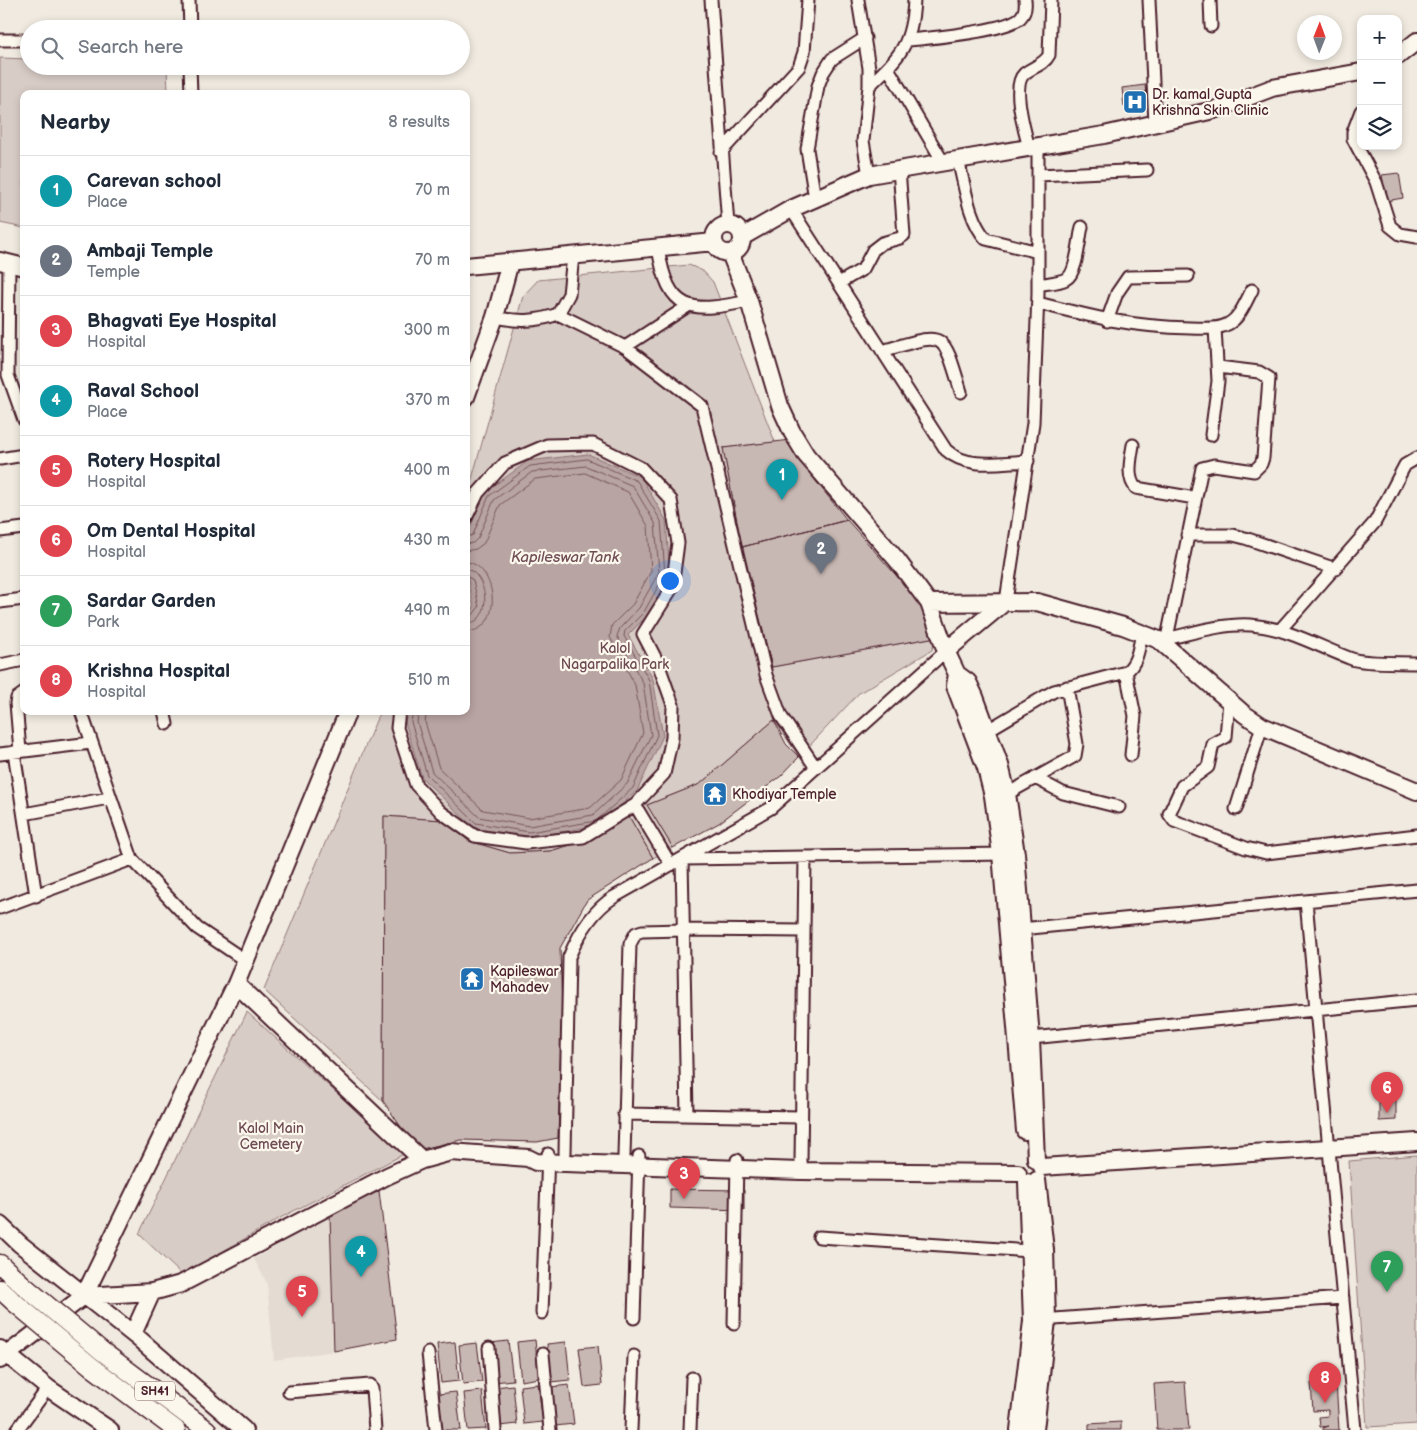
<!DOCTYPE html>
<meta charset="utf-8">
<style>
:root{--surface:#fff;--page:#f6f6f7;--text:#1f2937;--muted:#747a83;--line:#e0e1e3;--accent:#111827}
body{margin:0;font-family:"Balsamiq Sans",sans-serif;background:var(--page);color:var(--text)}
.controls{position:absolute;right:15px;top:15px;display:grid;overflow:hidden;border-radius:10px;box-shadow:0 2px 8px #0003}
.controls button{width:45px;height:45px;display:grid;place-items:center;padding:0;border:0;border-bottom:1px solid var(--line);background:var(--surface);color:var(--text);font:25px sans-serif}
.compass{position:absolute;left:1297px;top:15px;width:45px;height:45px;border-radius:50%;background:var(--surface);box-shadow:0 2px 8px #0003;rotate:1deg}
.you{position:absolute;left:669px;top:580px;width:18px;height:18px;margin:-12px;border:4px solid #fff;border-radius:50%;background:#1a73e8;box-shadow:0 0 0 8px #1a73e833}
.badge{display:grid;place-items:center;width:32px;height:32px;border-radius:50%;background:var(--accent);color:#fff;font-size:16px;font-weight:700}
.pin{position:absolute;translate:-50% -41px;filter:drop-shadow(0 1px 2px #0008)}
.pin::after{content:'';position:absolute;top:26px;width:18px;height:15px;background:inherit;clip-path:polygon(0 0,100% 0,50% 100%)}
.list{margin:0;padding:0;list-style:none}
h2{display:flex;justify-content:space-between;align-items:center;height:65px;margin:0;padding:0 20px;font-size:21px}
h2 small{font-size:16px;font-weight:400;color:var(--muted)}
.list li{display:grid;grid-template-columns:32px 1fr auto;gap:15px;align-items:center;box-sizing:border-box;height:70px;padding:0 20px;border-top:1px solid var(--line)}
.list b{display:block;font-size:19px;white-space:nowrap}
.list p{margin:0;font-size:16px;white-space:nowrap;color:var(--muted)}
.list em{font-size:16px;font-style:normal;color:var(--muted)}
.icon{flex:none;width:28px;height:28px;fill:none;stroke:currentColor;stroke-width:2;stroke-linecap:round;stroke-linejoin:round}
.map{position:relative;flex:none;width:1417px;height:1430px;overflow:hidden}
.search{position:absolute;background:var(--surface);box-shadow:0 2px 8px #0003;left:20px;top:20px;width:450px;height:55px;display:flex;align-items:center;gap:12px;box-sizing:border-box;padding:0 18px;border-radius:28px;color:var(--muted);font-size:19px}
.panel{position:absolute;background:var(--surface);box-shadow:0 2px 8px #0003;left:20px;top:90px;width:450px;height:625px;border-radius:10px}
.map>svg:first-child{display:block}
.built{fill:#e4dbd2}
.green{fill:#d8ccc6;stroke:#917678}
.water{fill:#b8a4a2;stroke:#8c6f72}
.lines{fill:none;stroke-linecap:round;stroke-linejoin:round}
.shore{stroke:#76545b;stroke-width:1}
.building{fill:#c8b8b3;stroke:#4a1f2b}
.street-casing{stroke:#4a1f2b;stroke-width:15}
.secondary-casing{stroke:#4a1f2b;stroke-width:20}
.primary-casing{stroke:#4a1f2b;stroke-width:21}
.street{stroke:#fbf7ec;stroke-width:11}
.secondary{stroke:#fbf7ec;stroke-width:16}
.primary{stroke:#fbf7ec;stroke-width:18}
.primary-bridge-casing{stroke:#4a1f2b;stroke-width:21;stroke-linecap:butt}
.primary-bridge{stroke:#fbf7ec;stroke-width:18}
.labels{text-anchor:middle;stroke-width:4.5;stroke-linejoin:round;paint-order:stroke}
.shield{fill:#fbf7ec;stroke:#7f6065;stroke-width:1}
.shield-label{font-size:12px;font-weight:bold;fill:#4a1f2b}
.poi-label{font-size:14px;fill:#4a1f2b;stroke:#fbf7ec;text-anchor:start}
.park-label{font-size:14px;fill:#6e4a52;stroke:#fbf7ec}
.water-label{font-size:15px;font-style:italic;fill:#704e55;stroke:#fbf7ec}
</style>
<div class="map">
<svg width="1417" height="1430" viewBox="0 0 1417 1430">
<rect width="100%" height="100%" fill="#f0eae0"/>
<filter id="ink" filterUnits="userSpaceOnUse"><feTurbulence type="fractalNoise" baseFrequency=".02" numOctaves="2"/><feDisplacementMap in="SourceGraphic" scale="10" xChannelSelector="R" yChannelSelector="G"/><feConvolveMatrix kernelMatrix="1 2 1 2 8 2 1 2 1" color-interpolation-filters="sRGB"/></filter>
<g filter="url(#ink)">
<path class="built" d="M330,1215l4,136 -60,9 -7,-77 -13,-24z"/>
<path class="green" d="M0,58l29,1v7h138l1,28h-144v134l-24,-5z
M689,265l14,6 10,11 62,160 -52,6 19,99 30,120 164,-30 -4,13 -73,43 -60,64 -25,-37 -74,64 -53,21 26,43 -20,10 -26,-45 -39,27 -38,11 -40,2 -41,-12 -27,-21 -58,-4 -1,285 -119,-111 116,-279h86v-211l57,-204 15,-16z
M247,1012l157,142 -122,63 -100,58 -43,-41z
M1417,1155v269l-50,3 -18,-266z"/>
<path class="water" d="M588,454l53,23 25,43 4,55 -22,40 -20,20 25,44 10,57 -26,55 -38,34 -70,13 -55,-10 -52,-50 -17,-56 3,-11h58v-96l8,-7 -8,-38v-32l18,-45 44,-32z"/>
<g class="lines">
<path class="shore" d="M466,562c30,1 40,69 0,70
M466,569c20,2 30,53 0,55
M466,576l7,4 6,27 -8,10 -5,1
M413,711l-2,11 16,53 49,48 53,9 67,-11 37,-33 24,-53 -8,-55 -25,-44 1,-5 19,-19 21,-38 -4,-53 -24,-40 -50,-22 -57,7 -41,30 -16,39 -7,2
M419,711l-2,11 15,50 47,45 50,9 64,-11 34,-31 24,-49 -8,-52 -26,-47 3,-8 19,-20 20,-36 -4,-49 -22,-37 -47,-20 -54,6 -38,28 -16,38 -5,5 -7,1
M427,711l-2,11 14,46 44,42 46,8 61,-10 31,-28 22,-47 -8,-48 -25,-48 2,-12 21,-21 18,-33 -3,-45 -20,-34 -43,-19 -50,6 -35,26 -16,38 -8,6 -10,2"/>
</g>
<path class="building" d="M1145,85l2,19 -23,3 -2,-19z
M1399,173l4,25 -17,3 -4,-26z
M791,440l24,40 32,40 -105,27 -19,-99z
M847,520l71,80 18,37 -164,30 -30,-120z
M774,720l12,24 13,13 -18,19 -62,47 -46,25 -26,-43 53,-21z
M627,813l26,45 -66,42 -27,48 2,61 -4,129 -21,4 -76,-2 -44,10 -34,-49 1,-285 58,4 27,21 41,12 40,-2 38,-11z
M1379,1091h17v29l-17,1z
M670,1189l74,1v20l-74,-2z
M379,1191l18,148 -63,12 -4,-136z
M535,1340l4,38 -18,3 -4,-39z
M508,1341l5,39 -19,2 -4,-39z
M455,1342l4,39 -18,2 -4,-39z
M566,1342l4,38 -19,2 -4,-38z
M477,1343l5,39 -19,2 -4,-39z
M598,1346l4,39 -18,2 -5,-39z
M1185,1382l4,48h-32l-3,-46z
M1336,1382l3,48h-16v-2l6,-2 -9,1 -1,-10 9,-1v-6l-15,1 -2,-28h7v6h5v-6z
M538,1384l5,38 -19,2 -4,-38z
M513,1385l4,39 -18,2 -5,-39z
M569,1385l5,39 -19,2 -4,-39z
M482,1391l4,38 -18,1 -4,-37z
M456,1392l5,38h-19l-4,-36z
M1121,1422v8h-32v-6z"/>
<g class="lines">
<defs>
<path id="street" d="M189,0l1,29
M711,0l17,225
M858,0l11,68v18l-6,55 6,34
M1149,0l6,123
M1210,0l1,26
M0,40h29
M908,40c23,-2 96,-9 112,-22 5,-5 6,-11 5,-18
M190,66l1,28
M888,68l55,94
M869,86c31,-30 43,-41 45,-86
M1361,111l-8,21v7l23,43 14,44 10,8 17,3
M1029,148c-4,-16 -18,-62 -5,-74 8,-7 20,-9 25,-19l2,-55
M721,152l78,-85 5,-15 4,-52
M958,160c7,25 10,59 28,79l52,13
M1038,175l109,-5
M815,199l-8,-50 11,-63 5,-13 9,-14 33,-21
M791,209l155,241c22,20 54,12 82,11
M658,247c10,67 33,66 91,54
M9,264l-1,111 16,45
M839,283l24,-14 10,-19 9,-7 18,-5 4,-3 -5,-66
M1038,285c9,-2 20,-2 28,-6 11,-5 13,-40 16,-52
M1038,303c54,14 95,24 152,25 12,0 27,2 38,-4 12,-6 18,-23 24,-34
M558,314l67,33 77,59 64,269 15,41 35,52
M495,317c23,5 41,5 63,-3l11,-20 4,-38
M1107,321l10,-28 11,-16 60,-1
M625,347l63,-41
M882,351c63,-18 60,-23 79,41
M1211,435l7,-54 -3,-53
M1133,445c-2,13 -7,33 3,43l59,10
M0,459l24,-4
M0,531l24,-3
M1187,535h46l12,3 91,31
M1006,601l27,-178 5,-129v-147
M0,602l24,-3
M1280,630l95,-108 30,-57 12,-7
M1167,638l35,-170 12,-3 40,6 7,-7 2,-6 6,-80 -10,-6 -41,-5
M1161,640c29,-6 61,-17 90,-15 37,3 68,22 101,34 14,5 49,3 65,4
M0,665l24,-5
M1126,672l9,44 -4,39
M1229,701l-3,36 -13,7 -5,23 -26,19 -13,28 5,7 72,27 20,5 151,-18
M81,711l51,148 65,69 49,33
M164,711l3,13
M399,711l-2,17 19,57 25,27 34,24 51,7 57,-6 52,-32 29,-31 8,-36 1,-33 -15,-42 -15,-29 29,-46 6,-45 -7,-43 -30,-32 -48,-24 -46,1 -42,18 -27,30 -12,25
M988,730l66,-39 72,-19c12,-10 13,-25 16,-40
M20,751l-4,-48 1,-5 7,-5
M14,752l22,144
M0,754l91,-11
M1035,778l28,15 56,14
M1007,794l68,-38 2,-12 -10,-57
M635,805l36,60
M1236,809l26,-83
M24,814l85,-16
M1306,901l49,529
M0,908l132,-49
M1021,929l396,-39
M1031,1038l386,-38
M624,1114l177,3
M687,1115l-5,-256 324,-5
M565,1153l4,-196c10,-24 23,-46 45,-60l157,-89 175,-157
M624,1156l6,-212 6,-11 6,-2 41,-1 121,1
M801,1162l4,-305
M819,1237l211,14
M542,1313l6,-159
M634,1318l5,-162
M1041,1320l302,-22
M734,1324l3,-164
M489,1348l6,82
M428,1353l8,77
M543,1354l7,76
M289,1392l81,-7 2,4 3,41
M17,1430l31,-42
M631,1430l3,-74
M690,1430l2,-52"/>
<path id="secondary" d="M1398,56l19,-15
M714 239a14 14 0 1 1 28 0a14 14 0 1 1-28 0Z
M742,237l49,-28 78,-34 235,-40 110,-25 58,-22 89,-16
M730,253l19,48 31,105 12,26 14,23 91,105 32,43 17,48 11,23 11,8 7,15 25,68 7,29 9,60 15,184 5,122
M0,261l24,6
M466,266l248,-24
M466,397l29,-80 15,-55
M929,603l108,-1 86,24 36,14 85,74 18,12 155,65
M946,651l60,-50
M957,674l-2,12 31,82 7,28 8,58 24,277
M236,984l186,176
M1042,1167l375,-25
M0,1225l20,19 118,94 106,92
M84,1296l68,-4 29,-8 206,-108 35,-16 29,-8 77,6 8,4 265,9 217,2
M133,1334l19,-42
M0,1349l48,39 62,42
M0,1360l84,-64 152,-312 112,-273
M1019,1430l13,-109 -5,-139
M1035,1430l12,-110 -2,-70 -8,-70"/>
<path id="primary" d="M0,1264l24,22
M0,1289l14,13
M103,1352l104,78
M92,1367l84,63"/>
</defs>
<use href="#street" class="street-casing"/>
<use href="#secondary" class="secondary-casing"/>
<use href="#primary" class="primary-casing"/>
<use href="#street" class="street"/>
<use href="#secondary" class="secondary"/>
<use href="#primary" class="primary"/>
<defs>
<path id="primary-bridge" d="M24,1286l79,66
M14,1302l78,65"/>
</defs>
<use href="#primary-bridge" class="primary-bridge-casing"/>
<use href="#primary-bridge" class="primary-bridge"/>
</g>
</g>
<defs>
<symbol id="hospital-square" viewBox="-11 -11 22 22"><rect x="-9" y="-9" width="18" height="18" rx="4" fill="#1f6fb2" stroke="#fbf7ec"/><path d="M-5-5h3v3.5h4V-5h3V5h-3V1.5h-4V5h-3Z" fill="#fff"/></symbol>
<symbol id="temple-square" viewBox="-11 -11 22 22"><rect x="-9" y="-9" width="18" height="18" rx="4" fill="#1f6fb2" stroke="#fbf7ec"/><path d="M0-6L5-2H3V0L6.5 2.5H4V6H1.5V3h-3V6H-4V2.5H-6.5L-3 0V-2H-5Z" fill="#fff"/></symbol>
</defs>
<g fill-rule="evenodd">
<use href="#hospital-square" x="1121" y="88" width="28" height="28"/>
<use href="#temple-square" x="701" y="780" width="28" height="28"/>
<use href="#temple-square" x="458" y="965" width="28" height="28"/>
</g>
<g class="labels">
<rect class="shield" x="135" y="1381.5" width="40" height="19" rx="4"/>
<g class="shield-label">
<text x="155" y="1395">SH41</text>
</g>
<g class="poi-label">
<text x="1152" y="99">Dr. kamal Gupta<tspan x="1152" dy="16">Krishna Skin Clinic</tspan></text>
<text x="732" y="799">Khodiyar Temple</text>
<text x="490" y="976">Kapileswar<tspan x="490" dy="16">Mahadev</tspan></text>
</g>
<g class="park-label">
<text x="615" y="653">Kalol<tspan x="615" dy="16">Nagarpalika Park</tspan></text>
<text x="271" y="1133">Kalol Main<tspan x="271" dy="16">Cemetery</tspan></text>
</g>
<g class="water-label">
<text x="565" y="562">Kapileswar Tank</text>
</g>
</g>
</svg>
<div class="controls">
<button>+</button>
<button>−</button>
<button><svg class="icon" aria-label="layers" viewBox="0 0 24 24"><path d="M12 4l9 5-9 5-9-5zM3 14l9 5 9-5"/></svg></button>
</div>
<svg class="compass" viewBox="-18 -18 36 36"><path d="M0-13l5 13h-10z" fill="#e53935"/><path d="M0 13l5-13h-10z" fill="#747a83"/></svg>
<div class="you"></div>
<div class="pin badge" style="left:782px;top:500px;background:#0f9aa8">1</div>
<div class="pin badge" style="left:821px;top:574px;background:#6b7280">2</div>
<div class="pin badge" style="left:684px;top:1199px;background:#e0444e">3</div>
<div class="pin badge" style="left:361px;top:1277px;background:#0f9aa8">4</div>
<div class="pin badge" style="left:302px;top:1317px;background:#e0444e">5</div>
<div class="pin badge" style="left:1387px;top:1113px;background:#e0444e">6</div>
<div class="pin badge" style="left:1387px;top:1292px;background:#2e9e5b">7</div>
<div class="pin badge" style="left:1325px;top:1403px;background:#e0444e">8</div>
<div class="search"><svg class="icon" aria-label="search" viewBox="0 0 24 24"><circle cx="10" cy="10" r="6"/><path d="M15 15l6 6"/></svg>Search here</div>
<section class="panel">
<h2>Nearby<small>8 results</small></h2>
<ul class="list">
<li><span class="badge" style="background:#0f9aa8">1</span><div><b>Carevan school</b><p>Place</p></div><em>70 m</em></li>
<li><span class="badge" style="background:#6b7280">2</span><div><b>Ambaji Temple</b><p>Temple</p></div><em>70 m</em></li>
<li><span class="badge" style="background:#e0444e">3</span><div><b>Bhagvati Eye Hospital</b><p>Hospital</p></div><em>300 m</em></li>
<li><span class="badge" style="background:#0f9aa8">4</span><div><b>Raval School</b><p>Place</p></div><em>370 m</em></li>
<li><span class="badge" style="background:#e0444e">5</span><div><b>Rotery Hospital</b><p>Hospital</p></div><em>400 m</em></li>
<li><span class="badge" style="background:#e0444e">6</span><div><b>Om Dental Hospital</b><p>Hospital</p></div><em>430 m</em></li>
<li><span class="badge" style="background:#2e9e5b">7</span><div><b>Sardar Garden</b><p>Park</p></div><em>490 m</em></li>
<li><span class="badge" style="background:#e0444e">8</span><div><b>Krishna Hospital</b><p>Hospital</p></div><em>510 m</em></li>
</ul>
</section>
</div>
